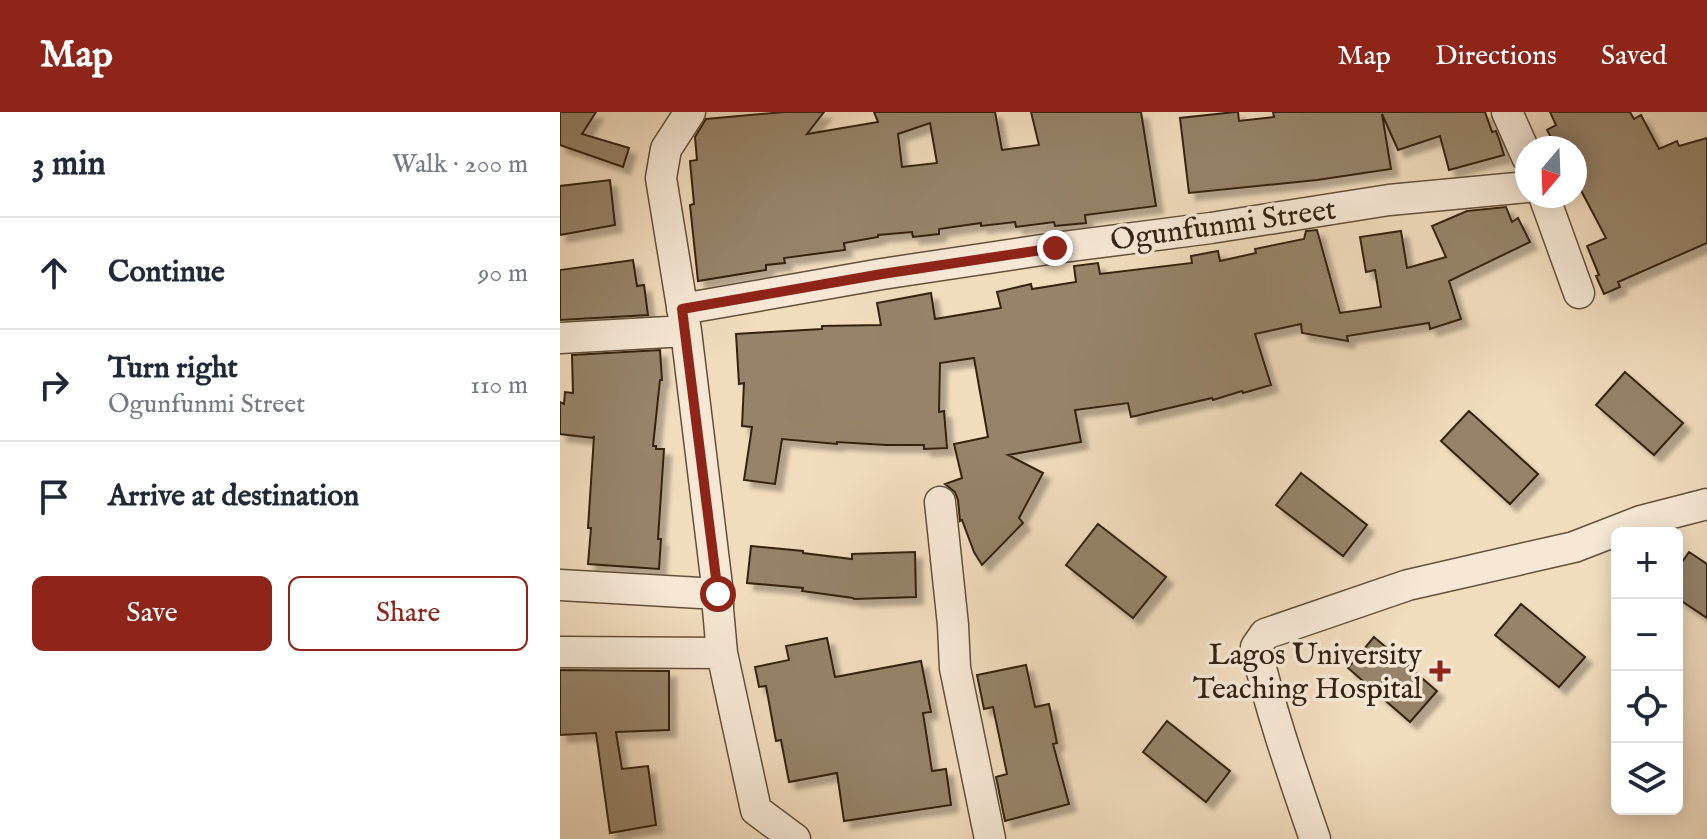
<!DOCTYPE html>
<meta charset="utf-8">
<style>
:root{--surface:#fff;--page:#f2f2f3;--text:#1f2937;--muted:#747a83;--line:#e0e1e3;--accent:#8f2418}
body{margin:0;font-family:"IM FELL English",serif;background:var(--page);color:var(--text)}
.controls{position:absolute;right:24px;bottom:24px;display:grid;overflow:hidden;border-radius:12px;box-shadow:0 4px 20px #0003}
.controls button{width:72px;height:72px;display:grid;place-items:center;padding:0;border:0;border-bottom:2px solid var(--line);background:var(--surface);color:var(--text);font:40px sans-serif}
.compass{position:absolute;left:955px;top:24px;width:72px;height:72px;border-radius:50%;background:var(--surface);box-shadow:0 4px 20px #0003;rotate:199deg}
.stop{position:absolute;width:24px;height:24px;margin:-18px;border:6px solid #8f2418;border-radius:50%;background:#fff}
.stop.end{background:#8f2418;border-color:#fff;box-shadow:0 2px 8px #0008}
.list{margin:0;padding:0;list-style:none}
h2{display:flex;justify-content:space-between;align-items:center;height:104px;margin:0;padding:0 32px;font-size:34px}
h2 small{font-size:26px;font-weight:400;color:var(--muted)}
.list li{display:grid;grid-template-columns:52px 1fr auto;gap:24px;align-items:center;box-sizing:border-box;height:112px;padding:0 32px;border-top:2px solid var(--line)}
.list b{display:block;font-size:30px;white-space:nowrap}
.list p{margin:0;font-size:26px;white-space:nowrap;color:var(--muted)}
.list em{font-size:26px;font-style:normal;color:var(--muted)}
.actions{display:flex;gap:16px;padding:24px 32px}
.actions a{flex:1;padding:18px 0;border:2px solid var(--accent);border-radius:12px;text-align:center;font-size:28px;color:var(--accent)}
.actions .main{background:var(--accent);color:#fff}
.icon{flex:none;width:44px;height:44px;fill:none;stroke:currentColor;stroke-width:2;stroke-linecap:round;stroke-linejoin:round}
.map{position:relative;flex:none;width:1147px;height:727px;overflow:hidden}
header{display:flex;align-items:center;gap:48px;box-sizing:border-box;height:112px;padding:0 40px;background:var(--accent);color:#fff}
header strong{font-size:38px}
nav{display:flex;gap:44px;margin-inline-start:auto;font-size:28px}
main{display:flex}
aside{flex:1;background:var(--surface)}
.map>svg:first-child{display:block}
.building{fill:#968369;stroke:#34220d;stroke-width:2;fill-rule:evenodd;filter:url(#shadow)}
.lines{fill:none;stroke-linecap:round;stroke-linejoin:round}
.minor-casing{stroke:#635039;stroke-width:33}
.minor{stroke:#f6e8d5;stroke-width:30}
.route{stroke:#8f2418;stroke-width:10}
.poi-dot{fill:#8f2418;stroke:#f6e8d5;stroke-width:3}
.labels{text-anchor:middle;stroke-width:7;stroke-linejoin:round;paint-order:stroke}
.street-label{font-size:30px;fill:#34220d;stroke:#f6e8d5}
.poi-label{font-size:30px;fill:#34220d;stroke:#f6e8d5;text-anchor:end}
</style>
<header>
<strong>Map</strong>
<nav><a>Map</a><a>Directions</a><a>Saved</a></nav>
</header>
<main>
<aside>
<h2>3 min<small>Walk · 200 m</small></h2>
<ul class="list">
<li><svg class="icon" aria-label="ahead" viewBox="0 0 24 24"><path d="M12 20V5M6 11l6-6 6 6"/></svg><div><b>Continue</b></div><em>90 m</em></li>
<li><svg class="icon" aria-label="right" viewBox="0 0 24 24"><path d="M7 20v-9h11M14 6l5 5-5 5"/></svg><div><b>Turn right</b><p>Ogunfunmi Street</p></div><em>110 m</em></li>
<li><svg class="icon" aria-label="arrive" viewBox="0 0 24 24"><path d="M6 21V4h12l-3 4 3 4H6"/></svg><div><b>Arrive at destination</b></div></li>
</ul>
<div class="actions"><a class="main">Save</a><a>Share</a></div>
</aside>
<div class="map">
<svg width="1147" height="727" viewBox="0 0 1147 727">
<defs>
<filter id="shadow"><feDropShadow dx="7" dy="7" stdDeviation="2" flood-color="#0004"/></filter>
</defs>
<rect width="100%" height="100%" fill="#f1dcbe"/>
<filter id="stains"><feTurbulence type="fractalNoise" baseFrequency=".0025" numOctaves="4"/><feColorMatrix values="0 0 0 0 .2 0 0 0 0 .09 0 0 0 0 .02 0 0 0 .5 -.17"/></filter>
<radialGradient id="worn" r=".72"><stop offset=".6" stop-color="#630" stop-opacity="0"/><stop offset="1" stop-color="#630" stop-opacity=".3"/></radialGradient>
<path class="building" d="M0,0h36l-14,22 47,14 -6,19 -63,-22z
M224,0h40l-17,22 71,-12 -4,-10h121l7,38 37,-5 -8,-33h110l15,94 -71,9 1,8 -31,3 -1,-4 -38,5 -1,-5 -34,4v-3l-42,6v5l-26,3 -1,-5 -34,3v2l-34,6 1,7 -61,8 1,5 -19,2v5l-68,11 -8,-76 4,-1 -4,-43 7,-1 -2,-23 11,-18zM370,11l7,40 -35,4 -4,-33z
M675,0h3l1,9 35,-4 -1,-5h212l7,20 4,-1 3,8 5,16 -55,15 -9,-34 -42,14 -16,-36 9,55 -74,11 -128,13 -9,-75z
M990,0h80l4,7 7,-4 18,34 18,-8 2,5 28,-8v105l-89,39 2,5 -16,7 -8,-18 3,-1 -12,-29 19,-8 -31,-59v-31h-18l-10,-18 9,-5z
M50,68l5,45 -55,10v-49z
M946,95l6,15 6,-4 12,24 -81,39 12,38 -31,10 -1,-6 -82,13 1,5 -46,-8 -1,-9 -46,10 16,51 -28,8 -1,-2 -29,9 -1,-2 -81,19 -3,-14 -53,7 6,32 -73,13 35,18 -24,45 4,5 -41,42 -8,-13 -12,-32 -2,1 -2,-21 -3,-8 -10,-8 17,-6 -8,-34 34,-7 -14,-79 -34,5 -1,49 5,-1 3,37 -23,1v-4h-38l-49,-3v2l-55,-5 -7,45 -31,-4 8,-53 -10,-1 2,-43 -5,1 -3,-50 86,-5v-3l59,-1 -4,-22 54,-10 4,26 66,-11 -4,-16 34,-8 1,5 44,-7 -2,-16 24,-3 2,11 92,-11 -1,-7 27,-5 2,10 36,-8 -1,-4 49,-10 2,-8 11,-1 23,83 41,-6 -6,-37 -9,2 -6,-35 41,-6 6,37 39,-11 -14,-31 35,-15z
M73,148l4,26 7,-1 4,30 -88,5v-50z
M100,238l2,30h-2l-7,66h3v3h8l-6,90h3l-2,30 -71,-5 3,-36h-3l6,-92 -1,2 -33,-4v-32l4,2 1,-12 8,1 -1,-38z
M1065,260l58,51 -29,32 -58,-50z
M909,299l69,63 -28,30 -69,-63z
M741,361l66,52 -24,31 -67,-51z
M538,412l68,53 -33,41 -67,-53z
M191,434l52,5v2l49,6v-5l63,-2 1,45 -62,2 -1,-1 -51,-7 1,-3 -56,-5z
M1129,440l18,12v54l-30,-20v-29z
M961,492l64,53 -26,30 -64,-52z
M814,525l63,54 -27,31 -62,-54z
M267,526l8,39 86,-16 10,51 -8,1 9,58 14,-2 5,36 -107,16 -7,-48 -48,9 -8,-42 -5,1 -10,-55 -7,1 -4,-20 34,-7 -3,-14z
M466,553l9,42 14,-3 8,39 -4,1 16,60 -64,17 -9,-44 11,-3 -14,-67 -9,2 -7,-34z
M0,558l109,1v59l-53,2 6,37 26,-3 8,59 -46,8 -14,-100 -36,2z
M607,609l63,50 -24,31 -63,-50z"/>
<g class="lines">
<defs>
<path id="minor" d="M130,0l-24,37 -5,29 25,153 32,263v15l4,44 34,157 39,29
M947,0l20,45
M984,84l35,97
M122,197l200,-35 173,-26 156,-20 178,-28 138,-13
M0,226l126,-7
M380,390l13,123 2,43 35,171
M0,473l158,9
M0,540l162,1
M755,727c-22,-64 -44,-126 -59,-192l9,-13 143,-49 166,-38 67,-26 66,-17"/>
</defs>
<use href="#minor" class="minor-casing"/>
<use href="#minor" class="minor"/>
</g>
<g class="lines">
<path class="route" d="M158,482l-36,-285 200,-35 173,-26"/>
</g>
<path class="poi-dot" d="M876 547h8v8h8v8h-8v8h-8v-8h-8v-8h8z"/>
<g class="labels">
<g class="street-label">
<text transform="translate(663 112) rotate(-8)" y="10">Ogunfunmi Street</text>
</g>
<g class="poi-label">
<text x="862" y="552">Lagos University<tspan x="862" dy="34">Teaching Hospital</tspan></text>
</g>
</g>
<rect width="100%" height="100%" filter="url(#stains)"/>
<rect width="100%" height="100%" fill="url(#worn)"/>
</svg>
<div class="controls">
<button>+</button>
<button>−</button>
<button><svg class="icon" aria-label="locate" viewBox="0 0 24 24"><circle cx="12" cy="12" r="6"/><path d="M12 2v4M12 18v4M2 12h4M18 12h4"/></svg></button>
<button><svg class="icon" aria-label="layers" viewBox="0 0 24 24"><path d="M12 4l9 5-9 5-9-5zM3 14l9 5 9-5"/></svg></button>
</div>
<svg class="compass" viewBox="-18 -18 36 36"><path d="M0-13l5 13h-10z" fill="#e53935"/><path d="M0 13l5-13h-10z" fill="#747a83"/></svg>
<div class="stop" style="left:158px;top:482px"></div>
<div class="stop end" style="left:495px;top:136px"></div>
</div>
</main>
